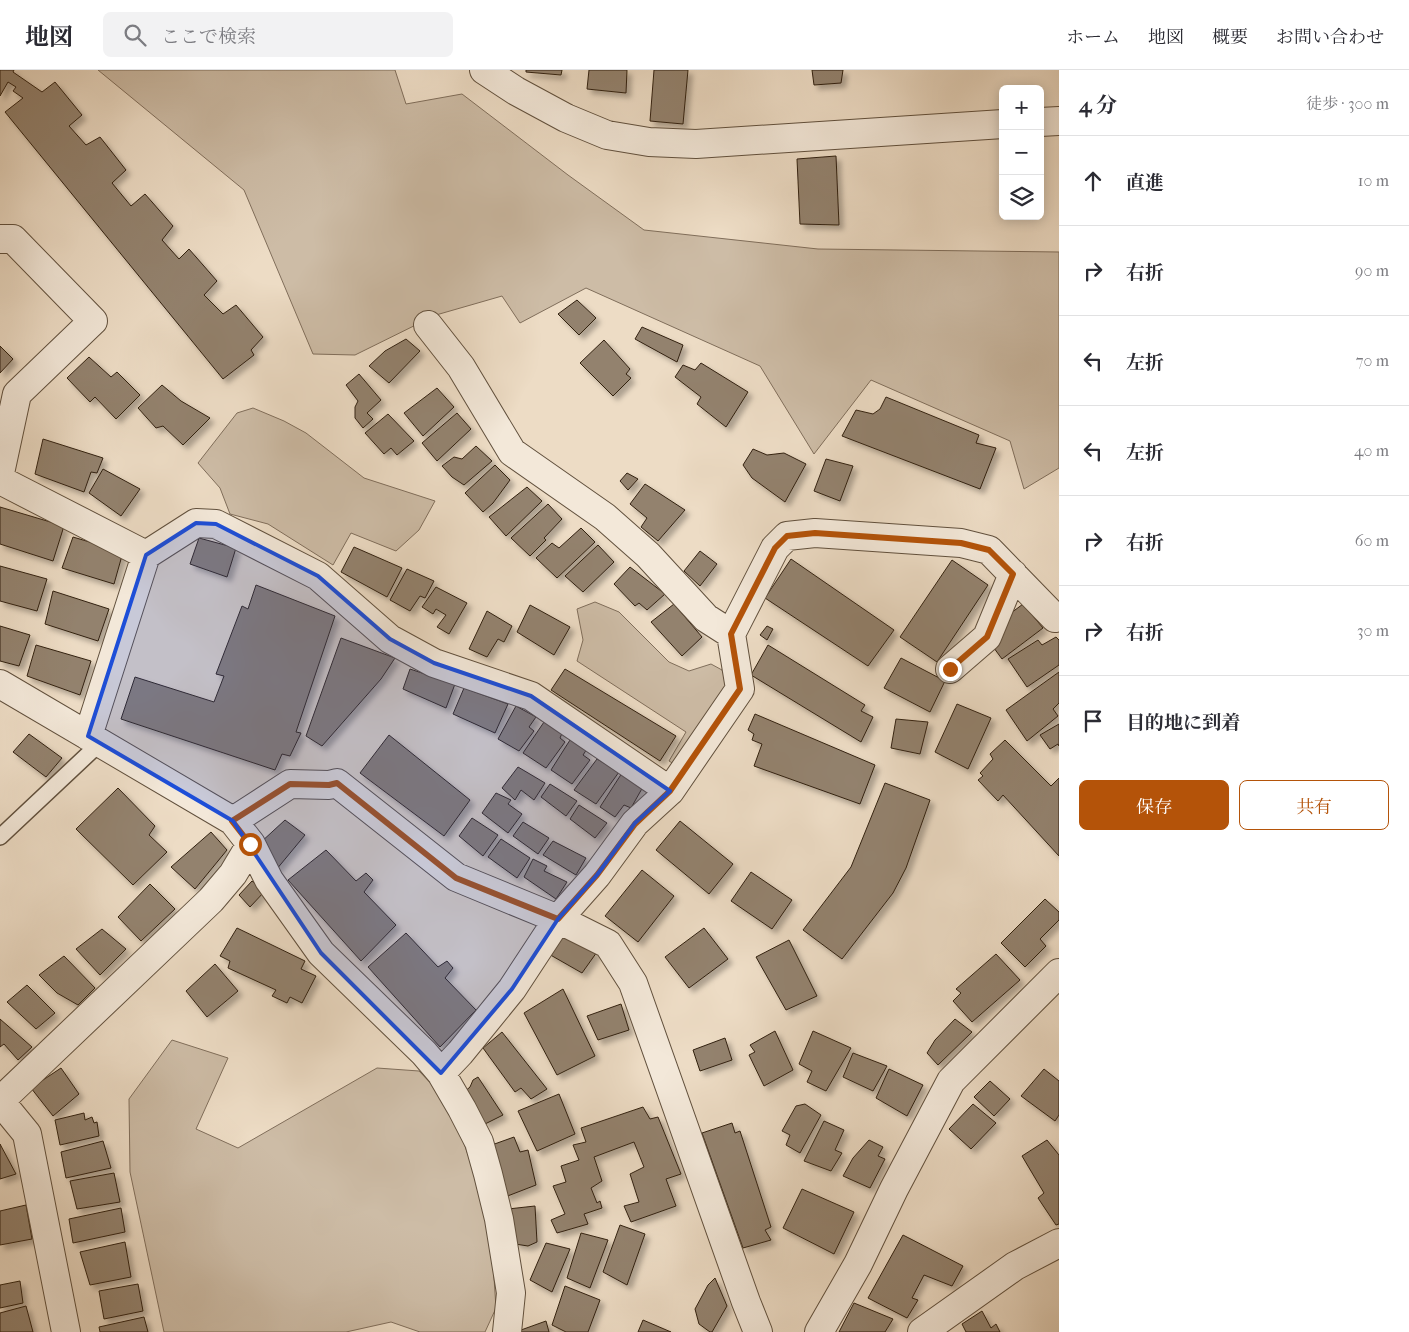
<!DOCTYPE html>
<html lang="ja">
<meta charset="utf-8">
<style>
:root{--surface:#fff;--page:#f2f2f3;--text:#2b2b33;--muted:#7c7c81;--line:#e1e1e2;--accent:#b45309}
body{margin:0;font-family:"IM FELL French Canon","Noto Serif JP",serif;background:var(--page);color:var(--text)}
.controls{position:absolute;right:15px;top:15px;display:grid;overflow:hidden;border-radius:8px;box-shadow:0 2px 12px #0003}
.controls button{width:45px;height:45px;display:grid;place-items:center;padding:0;border:0;border-bottom:1px solid var(--line);background:var(--surface);color:var(--text);font:25px sans-serif}
.stop{position:absolute;width:15px;height:15px;margin:-11px;border:4px solid #b45309;border-radius:50%;background:#fff}
.stop.end{background:#b45309;border-color:#fff;box-shadow:0 1px 5px #0008}
.list{margin:0;padding:0;list-style:none}
h2{display:flex;justify-content:space-between;align-items:center;height:65px;margin:0;padding:0 20px;font-size:21px}
h2 small{font-size:16px;font-weight:400;color:var(--muted)}
.list li{display:grid;grid-template-columns:32px 1fr auto;gap:15px;align-items:center;box-sizing:border-box;height:90px;padding:0 20px;border-top:1px solid var(--line)}
.list b{display:block;font-size:19px;white-space:nowrap}
.list em{font-size:16px;font-style:normal;color:var(--muted)}
.actions{display:flex;gap:10px;padding:15px 20px}
.actions a{flex:1;padding:11px 0;border:1px solid var(--accent);border-radius:8px;text-align:center;font-size:18px;color:var(--accent)}
.actions .main{background:var(--accent);color:#fff}
.icon{flex:none;width:28px;height:28px;fill:none;stroke:currentColor;stroke-width:2;stroke-linecap:round;stroke-linejoin:round}
.map{position:relative;flex:none;width:1059px;height:1262px;overflow:hidden}
header{display:flex;align-items:center;gap:30px;box-sizing:border-box;height:70px;padding:0 25px;background:var(--surface);border-bottom:1px solid var(--line)}
header strong{font-size:24px}
nav{display:flex;gap:28px;margin-inline-start:auto;font-size:18px}
.search{width:350px;height:45px;background:var(--page);display:flex;align-items:center;gap:12px;box-sizing:border-box;padding:0 18px;border-radius:8px;color:var(--muted);font-size:19px}
main{display:flex}
aside{flex:1;background:var(--surface)}
.map>svg:first-child{display:block}
.green{fill:#cdbca6;stroke:#806e5b}
.building{fill:#93826e;stroke:#322110;filter:url(#shadow)}
.lines{fill:none;stroke-linecap:round;stroke-linejoin:round}
.service-casing{stroke:#61503d;stroke-width:18}
.minor-casing{stroke:#61503d;stroke-width:30}
.service{stroke:#f3e8d9;stroke-width:15}
.minor{stroke:#f3e8d9;stroke-width:28}
.route{stroke:#b45309;stroke-width:6}
.marked{fill:#1d4ed8;fill-opacity:0.2;stroke:#1d4ed8;stroke-width:4;stroke-linejoin:round}
</style>
<header>
<strong>地図</strong>
<div class="search"><svg class="icon" aria-label="search" viewBox="0 0 24 24"><circle cx="10" cy="10" r="6"/><path d="M15 15l6 6"/></svg>ここで検索</div>
<nav><a>ホーム</a><a>地図</a><a>概要</a><a>お問い合わせ</a></nav>
</header>
<main>
<div class="map">
<svg width="1059" height="1262" viewBox="0 0 1059 1262">
<defs>
<filter id="shadow"><feDropShadow dx="4.5" dy="4.5" stdDeviation="2.5" flood-color="#0004"/></filter>
</defs>
<rect width="100%" height="100%" fill="#eddcc5"/>
<filter id="stains"><feTurbulence type="fractalNoise" baseFrequency=".004" numOctaves="4"/><feColorMatrix values="0 0 0 0 .2 0 0 0 0 .09 0 0 0 0 .02 0 0 0 .5 -.17"/></filter>
<radialGradient id="worn" r=".72"><stop offset=".6" stop-color="#630" stop-opacity="0"/><stop offset="1" stop-color="#630" stop-opacity=".3"/></radialGradient>
<path class="green" d="M98,0h297l11,34 56,-10 106,81 76,55 174,19 241,3v216l-35,21 -14,-48 -139,-61 -57,74 -54,-88 -174,-78 -66,35 -18,-27 -66,19 -81,40 -42,-1 -69,-164z
M253,338l31,13 22,12 58,45 71,23 -16,29 -23,21 -45,-18 -18,32 -65,-41 -38,-10 -10,-26 -22,-25 39,-50z
M595,532l24,10 50,50 20,9 22,-7 11,6 8,20 -51,77 -10,-6 17,-29 -109,-71 6,-21 -6,-31z
M172,970l56,18 -32,71 42,19 139,-80 42,3 20,21 17,29 21,59 15,67 4,61 -11,24h-65l-29,-10 -45,10h-182l-34,-160 -1,-73z"/>
<path class="building" d="M0,0h14l-1,2 29,20 13,-10 27,33 -13,11 17,19 14,-8 26,33 -14,13 19,23 14,-12 28,32 -11,14 17,19 10,-10 28,32 -13,14 19,19 13,-9 27,32 -12,13 3,5 -31,24 -218,-267 18,-14 -10,-7 3,-4 -8,-5 -8,14z
M526,0h36l-1,5 -35,-3z
M589,0h38l-1,23 -39,-4z
M654,0h34l-5,54 -33,-3z
M812,0h31l-2,13 -27,2z
M836,86l3,69 -39,-1 -3,-65z
M577,230l19,18 -17,17 -21,-21z
M642,257l41,18 -6,17 -42,-23z
M406,269l14,12 -31,32 -20,-17 16,-15z
M604,270l26,29 -4,5 5,4 -18,18 -33,-33z
M0,276l13,13 -13,14z
M89,287l22,20 6,-5 23,23 -24,24 -21,-22 -5,5 -23,-24z
M701,293l47,29 -22,35 -29,-23 4,-7 -26,-20 8,-12 12,5z
M359,304l22,26 -14,13 6,6 -10,9 -8,-10v-11l3,-6 -12,-16z
M162,315l19,16 29,17 -27,27 -20,-19 -7,2 -18,-20z
M437,318l17,19 -31,29 -19,-23z
M886,327l93,38 -3,8 20,5 -16,41 -138,-53 14,-26 17,4 7,-5z
M457,343l14,16 -34,32 -15,-18z
M388,344l26,27 -17,14 -6,-7 -7,6 -19,-21z
M43,369l60,19 -6,15 -6,-1 -7,20 -49,-18z
M476,376l16,15 -28,24 -12,-8 -10,-11 12,-9 8,2z
M753,379l14,6 17,-2 22,11 -21,38 -33,-24 -9,-13z
M826,389l27,7 -13,35 -26,-10z
M495,395l15,15 -17,23 -10,9 -18,-19z
M103,399l37,20 -19,27 -32,-23z
M627,403l11,6 -10,11 -8,-9z
M645,414l40,26 -27,31 -17,-14 6,-9 -17,-14z
M527,417l15,14 -36,35 -17,-19z
M548,434l14,15 -18,19 2,2 -16,16 -19,-18z
M0,437l64,19 -11,35 -53,-17z
M581,458l14,14 -38,36 -21,-20 16,-15 7,5z
M73,467l50,15 -9,32 -52,-16z
M199,468l37,10 -9,29 -37,-13z
M598,475l16,17 -31,30 -18,-16z
M354,477l48,21 -15,29 -46,-25z
M700,481l17,13 -17,22 -16,-15z
M791,489l103,71 -26,36 -103,-68z
M952,490l36,25 -51,77 -37,-25z
M0,496l47,13 -10,32 -37,-10z
M630,497l35,27 -18,16 -8,-7 -4,3 -21,-22z
M407,499l27,12 -9,17 -5,-2 -10,15 -20,-11z
M256,515l79,31 -39,116 5,1 -11,23 -8,-2 -7,16 -154,-51 14,-42 79,25 10,-26 -8,-2 26,-68 6,3z
M436,517l31,16 -18,31 -12,-7 9,-12 -10,-6 -3,5 -11,-7z
M53,521l56,18 -11,32 -53,-17z
M674,534l28,33 -20,19 -31,-34z
M1023,534l20,24 -41,31 -11,-15 12,-25z
M530,535l40,22 -16,28 -37,-23z
M487,541l25,15 -8,16 -6,-3 -11,18 -18,-8z
M0,556l30,9 -11,31 -19,-5z
M767,556l6,3 -6,11 -7,-5z
M1056,567l3,3v25l-32,22 -19,-28 30,-19 4,5z
M341,568l54,20 -14,21 -59,67 -16,-10z
M36,575l55,16 -11,34 -53,-19z
M768,575l97,60 -4,6 12,6 -12,25 -110,-67z
M901,588l44,23 -15,31 -46,-24z
M410,599l45,15 -9,24 -43,-19z
M565,599l111,67 -16,25 -109,-71z
M1059,602v31l-6,6 5,7 -31,25 -21,-31z
M464,618l44,16 -13,29 -42,-19z
M957,634l34,14 -23,51 -33,-17z
M516,636l20,11 -7,10 5,4 -15,20 -21,-12z
M755,644l120,51 -15,39 -106,-38 8,-22 -10,-4 2,-6 -6,-4z
M896,649l32,3 -8,32 -29,-6z
M544,652l19,9 -3,7 5,4 -19,26 -23,-15z
M1059,654v22l-1,-2 -8,5 -10,-14z
M29,664l33,24 -16,19 -33,-25z
M389,665l81,65 -26,36 -84,-63z
M570,670l17,9 -4,6 7,5 -18,24 -21,-14z
M1005,670l46,46 8,-8v78l-56,-61 -5,6 -20,-21 5,-4 -3,-3 13,-14 -3,-5z
M597,689l22,13 -23,32 -22,-14z
M518,697l27,16 -11,17 -13,-10 -6,10 -13,-12z
M622,703l22,12 -13,23 -7,-3 -9,12 -15,-10z
M885,713l45,17 -24,68 -13,25 -51,66 -39,-29 48,-63z
M550,714l27,17 -11,15 -25,-19z
M118,718l37,38 -6,9 18,17 -34,33 -57,-56z
M496,723l15,7 -3,4 14,10 -14,19 -26,-20z
M579,735l28,18 -12,15 -25,-19z
M472,748l26,17 -15,21 -24,-20z
M285,750l20,15 -29,35 -16,-27z
M680,751l53,43 -24,30 -53,-44z
M523,752l26,16 -11,16 -25,-18z
M211,762l16,18 -32,39 -24,-22z
M501,769l29,19 -13,20 -29,-21z
M553,771l33,17 -10,17 -33,-20z
M326,780l30,31 10,-8 7,7 -9,12 32,33 -35,36 -73,-81z
M533,789l14,7 -3,5 23,11 -11,17 -32,-22z
M642,800l32,26 -36,46 -33,-26z
M751,802l41,28 -20,29 -41,-28z
M252,811l13,10 -15,16 -11,-12z
M150,814l25,25 -34,32 -23,-24z
M1045,829l14,13v8l-19,19 6,7 -21,21 -24,-24z
M237,858l68,33 -4,8 15,7 -14,27 -12,-6 -3,6 -15,-7 4,-6 -48,-22 2,-7 -10,-5z
M704,858l24,31 -39,29 -24,-31z
M102,859l24,20 -26,26 -24,-26z
M406,863l32,34 9,-6 6,7 -8,10 31,32 -36,37 -72,-80z
M557,864l40,18 -15,21 -35,-20z
M789,870l28,56 -31,14 -30,-53z
M996,884l24,26 -48,42 -19,-21 8,-8 -5,-4z
M64,886l31,32 -17,17 -21,-12 -18,-18z
M215,894l23,27 -31,26 -21,-26z
M27,915l28,28 -19,16 -29,-27z
M563,919l32,67 -38,19 -33,-62z
M621,934l8,26 -31,10 -11,-24z
M0,949l32,28 -14,13 -14,-16 -4,3z
M955,949l17,13 -34,33 -11,-12 8,-13z
M775,961l18,39 -29,16 -15,-31 6,-3 -5,-7z
M813,961l38,17 -25,43 -19,-9 5,-11 -13,-7z
M502,962l45,57 -16,10 -10,-11 -6,4 -32,-44z
M725,968l7,22 -32,11 -7,-21z
M853,983l34,13 -14,25 -30,-14z
M61,998l18,26 -26,22 -22,-28z
M889,999l34,16 -16,31 -31,-18z
M1044,999l15,12v34l-4,6 -34,-25z
M478,1007l25,38 -18,9 -22,-31 7,-6 3,-7z
M990,1011l20,18 -16,17 -20,-19z
M559,1024l16,40 -38,17 -19,-40z
M805,1034l16,11 -21,38 -14,-8 4,-10 -8,-4 14,-25z
M973,1034l23,19 -25,26 -22,-20z
M643,1037l7,12 8,-2 23,57 -15,5 10,27 -45,16 -7,-16 15,-4 -9,-28 14,-7 -10,-25 -40,15 8,24 -11,7 6,15 3,-2 2,7 -18,6 4,10 -31,9 -6,-13 14,-6 -12,-28 13,-4 -5,-16 18,-6 -6,-15 13,-3 -5,-14z
M84,1043l1,7 7,-3 2,6 3,-1 2,14 -39,9 -5,-25z
M824,1051l20,9 -9,20 7,3 -11,18 -27,-10z
M732,1053l3,10 5,-2 31,96 -6,3 6,10 -28,8 -41,-115z
M514,1067l6,15 8,-2 8,35 -31,12 -16,-51z
M869,1070l14,7 -5,9 7,3 -15,29 -27,-12 10,-18z
M1047,1070l12,15v69l-3,1 -18,-27 6,-5 -22,-37z
M103,1071l8,27 -45,10 -5,-26z
M0,1074l16,30 -16,5z
M114,1103l6,29 -43,7 -7,-28z
M802,1119l52,23 -20,42 -51,-26z
M26,1135l6,34 -32,6v-34z
M535,1136l2,36 -9,4 -13,-2 -7,-35z
M121,1138l4,24 -52,11 -4,-24z
M620,1155l25,9 -18,51 -24,-13z
M581,1163l27,7 -18,48 -23,-10z
M903,1165l60,31 -11,20 -28,-11 -12,23 6,2 -11,18 -39,-20z
M125,1172l6,35 -41,8 -10,-33z
M546,1173l24,6 -18,43 -22,-12z
M715,1208l12,28 -15,26h-2l-11,-8 -4,-15 13,-24z
M20,1211l3,22 -23,5v-23z
M138,1214l5,27 -39,8 -5,-28z
M565,1216l35,14 -12,32h-22l-14,-7z
M854,1233l39,16 -8,13h-46z
M26,1236l7,26h-33v-19z
M982,1241l9,17 5,-4 4,8h-34l-4,-8z
M144,1247l4,15h-48l-1,-5z
M643,1250l28,12h-33z
M546,1251l3,11h-28v-2z"/>
<g class="lines">
<defs>
<path id="service" d="M0,767l100,-94"/>
<path id="minor" d="M484,0l32,21 50,27 41,17 42,7 47,2 307,-20
M1040,52l19,-1
M0,169h13l80,82 -76,73 -17,79
M428,255l33,42 51,85 93,65 43,38 58,63 25,16
M0,410l146,75
M950,599l37,-32 26,-63
M0,614l233,137 18,23 18,36 52,73 103,100 17,20 21,36 17,33 9,32 11,45 12,74 -4,39
M88,666l58,-181 50,-32 20,1 102,52 72,63 44,24 97,33 139,95
M233,751l57,-37 39,1 8,-2 119,94 102,42 50,25 25,39 113,319 12,30
M441,1003l19,-20 52,-64 46,-70 39,-44 38,-52 35,-32 70,-102 -9,-55 44,-86 12,-12 28,-3 146,10 28,7 66,68
M0,1031l211,-201 22,-26 18,-30
M0,1031l27,33 39,198
M819,1262l39,-68 36,-75 57,-108 108,-108
M922,1262l93,-66 44,-23"/>
</defs>
<use href="#service" class="service-casing"/>
<use href="#minor" class="minor-casing"/>
<use href="#service" class="service"/>
<use href="#minor" class="minor"/>
</g>
<g class="lines">
<path class="route" d="M250,774l-18,-23 58,-37 39,1 8,-2 119,95 102,41 39,-44 38,-51 35,-33 70,-102 -9,-55 44,-86 12,-12 28,-3 146,10 28,7 24,24 -26,63 -37,32"/>
</g>
<path class="marked" d="M196,453l20,1 102,52 72,63 44,24 97,33 139,95 -35,32 -38,52 -39,44 -46,70 -71,84 -120,-120 -88,-132 -145,-85 58,-181z"/>
<rect width="100%" height="100%" filter="url(#stains)"/>
<rect width="100%" height="100%" fill="url(#worn)"/>
</svg>
<div class="controls">
<button>+</button>
<button>−</button>
<button><svg class="icon" aria-label="layers" viewBox="0 0 24 24"><path d="M12 4l9 5-9 5-9-5zM3 14l9 5 9-5"/></svg></button>
</div>
<div class="stop" style="left:250px;top:774px"></div>
<div class="stop end" style="left:950px;top:599px"></div>
</div>
<aside>
<h2>4 分<small>徒歩 · 300 m</small></h2>
<ul class="list">
<li><svg class="icon" aria-label="ahead" viewBox="0 0 24 24"><path d="M12 20V5M6 11l6-6 6 6"/></svg><div><b>直進</b></div><em>10 m</em></li>
<li><svg class="icon" aria-label="right" viewBox="0 0 24 24"><path d="M7 20v-9h11M14 6l5 5-5 5"/></svg><div><b>右折</b></div><em>90 m</em></li>
<li><svg class="icon" aria-label="left" viewBox="0 0 24 24"><path d="M17 20v-9H6M10 6l-5 5 5 5"/></svg><div><b>左折</b></div><em>70 m</em></li>
<li><svg class="icon" aria-label="left" viewBox="0 0 24 24"><path d="M17 20v-9H6M10 6l-5 5 5 5"/></svg><div><b>左折</b></div><em>40 m</em></li>
<li><svg class="icon" aria-label="right" viewBox="0 0 24 24"><path d="M7 20v-9h11M14 6l5 5-5 5"/></svg><div><b>右折</b></div><em>60 m</em></li>
<li><svg class="icon" aria-label="right" viewBox="0 0 24 24"><path d="M7 20v-9h11M14 6l5 5-5 5"/></svg><div><b>右折</b></div><em>30 m</em></li>
<li><svg class="icon" aria-label="arrive" viewBox="0 0 24 24"><path d="M6 21V4h12l-3 4 3 4H6"/></svg><div><b>目的地に到着</b></div></li>
</ul>
<div class="actions"><a class="main">保存</a><a>共有</a></div>
</aside>
</main>
